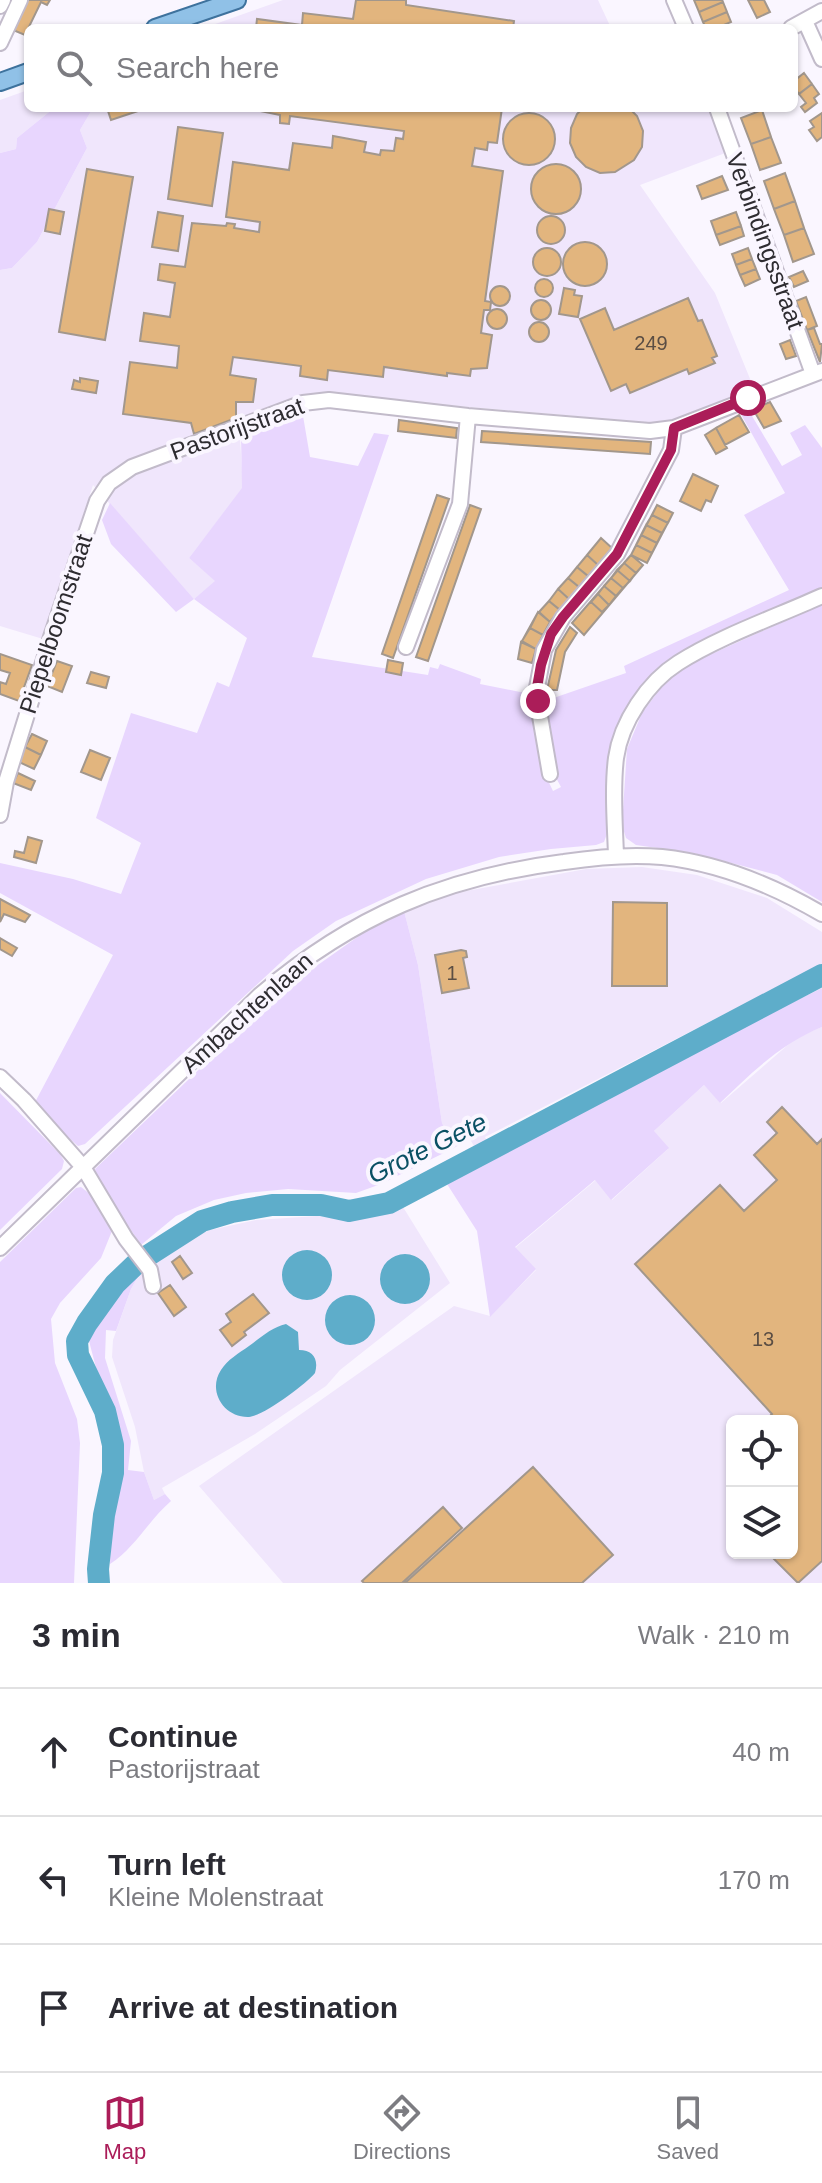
<!DOCTYPE html>
<meta charset="utf-8">
<style>
:root{--surface:#fff;--page:#f7f7f7;--text:#2b2b33;--muted:#7c7c81;--line:#e1e1e2;--accent:#ab1d59}
body{margin:0;font-family:Helvetica,sans-serif;background:var(--page);color:var(--text)}
.controls{position:absolute;right:24px;bottom:24px;display:grid;overflow:hidden;border-radius:12px;box-shadow:0 2px 6px #0004}
.controls button{width:72px;height:72px;display:grid;place-items:center;padding:0;border:0;border-bottom:2px solid var(--line);background:var(--surface);color:var(--text);font:40px sans-serif}
.stop{position:absolute;width:24px;height:24px;margin:-18px;border:6px solid #ab1d59;border-radius:50%;background:#fff}
.stop.end{background:#ab1d59;border-color:#fff;box-shadow:0 2px 8px #0008}
.list{margin:0;padding:0;list-style:none}
h2{display:flex;justify-content:space-between;align-items:center;height:104px;margin:0;padding:0 32px;font-size:34px}
h2 small{font-size:26px;font-weight:400;color:var(--muted)}
.list li{display:grid;grid-template-columns:52px 1fr auto;gap:24px;align-items:center;box-sizing:border-box;height:128px;padding:0 32px;border-top:2px solid var(--line)}
.list b{display:block;font-size:30px;white-space:nowrap}
.list p{margin:0;font-size:26px;white-space:nowrap;color:var(--muted)}
.list em{font-size:26px;font-style:normal;color:var(--muted)}
.icon{flex:none;width:44px;height:44px;fill:none;stroke:currentColor;stroke-width:2;stroke-linecap:round;stroke-linejoin:round}
.map{position:relative;flex:none;width:822px;height:1583px;overflow:hidden}
.search{position:absolute;background:var(--surface);box-shadow:0 2px 6px #0004;left:24px;right:24px;top:24px;height:88px;display:flex;align-items:center;gap:20px;box-sizing:border-box;padding:0 28px;border-radius:12px;color:var(--muted);font-size:30px}
.sheet{height:488px;background:var(--surface)}
nav{display:flex;justify-content:space-around;align-items:center;box-sizing:border-box;height:112px;border-top:2px solid var(--line);background:var(--surface);font-size:22px;color:var(--muted)}
nav a{display:grid;justify-items:center;gap:4px}
nav .on{color:var(--accent)}
.map>svg:first-child{display:block}
.built{fill:#f0e6fc;fill-rule:evenodd}
.green{fill:#e8d6fe}
.water{fill:#5eadca}
.lines{fill:none;stroke-linecap:round;stroke-linejoin:round}
.river{stroke:#5eadca;stroke-width:22}
.building{fill:#e2b57e;stroke:#a2978c;stroke-width:2}
.minor-casing{stroke:#c2bbca;stroke-width:18}
.major-casing{stroke:#3e729d;stroke-width:20}
.minor{stroke:#fff;stroke-width:14}
.major{stroke:#90c1e7;stroke-width:16}
.route{stroke:#ab1d59;stroke-width:10}
.labels{text-anchor:middle;stroke-width:8;stroke-linejoin:round;paint-order:stroke}
.number-label{font-size:20px;fill:#5b4e44}
.street-label{font-size:24px;fill:#2e2c31;stroke:#faf6ff}
.water-label{font-size:26px;font-style:italic;fill:#0a5064;stroke:#faf6ff}
</style>
<div class="map">
<svg width="822" height="1583" viewBox="0 0 822 1583">
<rect width="100%" height="100%" fill="#faf6ff"/>
<path class="built" d="M283,0h315l13,28h-407z
M28,90v18h26l-37,30 -1,11 -16,4v-53z
M93,108h617l18,44 -88,33 75,108 40,98 -72,27 -28,5 -326,-28 -90,26 4,67 -54,70 27,23 -22,18 -101,-114 -50,154 -43,-13v-356l12,-2 25,-26 50,-94 -7,-18z
M642,867l55,8 70,23 55,34v32l-337,173 3,6 -12,7 -6,-11 -16,9 -12,-25 -24,-158 -14,-54 51,-18 131,-24z
M822,1027v556h-539l-84,-97 255,-180 36,10 46,-46 -21,-22 81,-68 16,20 56,-51 -15,-17 51,-47 17,18 76,-66zM732,1421h60v132h-60z
M403,1207l47,76 -110,87 -14,16 -71,48 -93,54 3,6 -11,6 -10,-28 -9,-45 -23,-70 1,-17 18,-51 12,-21 32,-23 35,-15 46,-10 61,-4 50,2z"/>
<path class="green" d="M54,108h39l-13,22 7,18 -50,94 -25,26 -12,2v-117l16,-4 1,-11z
M746,406l36,60 20,-11 -12,-22 15,-8 17,23v141l-118,54 -83,80 -13,108 -4,11 -8,3 -45,4 -52,8 -73,22 -90,42 -43,30 -208,193 -7,2 -45,-40 80,-151 -113,-62v-30l73,16 48,15 20,-51 -45,-25 35,-105 66,20 20,-51 12,5 18,-49 -53,-39 -18,13 -65,-68 -9,-24 8,-17 84,96 21,-18 -26,-23 53,-70 -1,-53 61,-25 8,47 48,9 16,-33 15,2 -77,222 116,18 2,-8 8,2 2,-5 41,15 -1,5 50,10 12,74 11,23 8,-4 -7,-13 -12,-72 84,-29 -2,-7 165,-76 -45,-75 41,-22 -47,-84z
M822,604v298l-45,-27 -84,-22 -57,-8 -10,-7 -4,-13 5,-76 15,-36 18,-24 25,-23z
M404,911l14,54 24,158 12,25 -73,36 -25,9 -68,-4 -42,4 -32,7 -38,16 -35,29 -42,-62 -4,-14 186,-178 92,-65z
M822,988v39c-40,16 -71,46 -102,76l-16,-18 -50,46 15,17 -58,52 -16,-20 -80,67 21,22 -46,48 -13,-86 -30,-47 279,-149z
M0,1093l60,61 4,7 -2,8 -62,61z
M81,1187l9,7 22,37 -11,27 -41,45 -9,16 4,44 22,56 3,24 -6,140h-74v-321l76,-74z
M143,1268l-12,21 -15,42 -10,-1 -1,28 26,83 -3,29 16,2 10,28 11,-6 6,7c-23,20 -36,47 -61,63l1,-33 12,-88 -12,-40 -12,-24 -10,-38 19,-38z"/>
<path class="water" d="M282 1275a25 25 0 1 1 50 0a25 25 0 1 1-50 0Z
M380 1279a25 25 0 1 1 50 0a25 25 0 1 1-50 0Z
M325 1320a25 25 0 1 1 50 0a25 25 0 1 1-50 0Z
M286,1324l12,8 1,18c14,0 20,9 16,23 -10,12 -52,43 -66,44 -25,1 -42,-26 -28,-47 6,-10 18,-17 28,-24 11,-8 23,-19 37,-22z"/>
<g class="lines">
<path class="river" d="M99,1583l-1,-14 6,-54 9,-42v-28l-8,-34 -27,-56 -1,-14 10,-18 28,-39 23,-22 64,-41 30,-9 40,-7h49l28,6 40,-8 433,-228"/>
</g>
<path class="building" d="M27,0h23l-3,5 -6,-3 -16,33 -12,-5z
M356,0h50v5l108,16 -1,7h-257l1,-9 45,6 1,-12 50,6z
M694,0h28l1,2 -24,10z
M748,0h16l6,12 -13,6z
M723,2l4,10 -24,10 -4,-10z
M727,12l4,10 -14,6h-11l-3,-6z
M804,73l8,11 -13,10 -5,-7v-6z
M812,84l7,10 -5,4 3,5 -12,9 -4,-5 5,-4 -7,-9z
M107,108h40l-36,12z
M502,108l-5,35 -9,-1 -1,8 -12,-2 -3,18 31,5 -18,130 6,1 -1,8h-6l-3,23 11,2 -5,33 -16,1 -1,7 -23,-3v3l-63,-9 -1,10 -55,-7 -1,10 -27,-4 1,-10 -68,-9 -3,18 26,4 -3,23h-17v16l-42,16 -3,-11 -68,-9 7,-52 47,6 2,-22 -39,-5 4,-28 26,4 5,-34 -17,-3 2,-16 25,3 7,-44 34,3 1,-3 8,1 -1,4 25,4 1,-10 -34,-5 7,-55 56,8 4,-27 39,5 1,-12 33,6 -2,10 16,3 1,-5 13,1 2,-13 7,1 1,-8 -114,-15 -1,8 -9,-1v-8l-34,-7z
M629,108l8,8 6,15 -1,16 -8,13 -19,12 -15,1 -14,-6 -10,-10 -6,-14 1,-15 6,-14 6,-6z
M762,110l9,27 -20,7 -10,-26z
M822,113v24l-5,4 -8,-11 5,-3 -4,-6z
M503 139a26 26 0 1 1 52 0a26 26 0 1 1-52 0Z
M178,127l45,6 -11,73 -44,-7z
M771,137l10,26 -21,7 -9,-26z
M531 189a25 25 0 1 1 50 0a25 25 0 1 1-50 0Z
M87,169l46,8 -28,163 -46,-8z
M785,173l10,28 -21,8 -10,-28z
M722,176l6,14 -26,9 -5,-13z
M795,201l9,27 -20,7 -10,-26z
M49,209l15,3 -4,22 -15,-3z
M158,212l25,4 -5,35 -26,-4z
M736,212l5,14 -25,9 -5,-14z
M537 230a14 14 0 1 1 28 0a14 14 0 1 1-28 0Z
M741,226l3,10 -24,9 -4,-10z
M804,228l10,26 -21,8 -9,-27z
M563 264a22 22 0 1 1 44 0a22 22 0 1 1-44 0Z
M748,248l4,11 -16,6 -4,-11z
M533 262a14 14 0 1 1 28 0a14 14 0 1 1-28 0Z
M752,259l4,10 -16,6 -4,-10z
M756,269l4,10 -15,7 -5,-11z
M803,271l5,10 -14,6 -5,-10z
M535 288a9 9 0 1 1 18 0a9 9 0 1 1-18 0Z
M490 296a10 10 0 1 1 20 0a10 10 0 1 1-20 0Z
M564,288l11,2 -1,5 8,1 -4,21 -19,-3z
M806,297l11,29 -10,4 -11,-29z
M688,298l10,23 4,-1 15,36 -5,2 3,5 -26,11 -2,-5 -57,24 -4,-9 -15,7 -31,-72 25,-11 9,22z
M531 310a10 10 0 1 1 20 0a10 10 0 1 1-20 0Z
M487 319a10 10 0 1 1 20 0a10 10 0 1 1-20 0Z
M529 332a10 10 0 1 1 20 0a10 10 0 1 1-20 0Z
M814,328l6,16h2l-2,18 -13,-32z
M790,340l6,16 -10,3 -6,-15z
M80,378l18,3 -2,12 -24,-4 2,-9 6,2z
M770,402l11,19 -17,7 -11,-19z
M739,415l10,17 -24,13 -9,-17z
M399,420l58,8 -1,10 -58,-7z
M716,428l11,20 -11,6 -11,-19z
M482,431l169,11 -1,12 -169,-12z
M693,474l25,12 -7,16 -5,-2 -5,11 -21,-10z
M437,495l12,4 -56,159 -11,-4z
M470,505l11,4 -53,152 -12,-4z
M657,505l16,8 -5,10 -16,-8z
M657,505l16,8 -26,50 -16,-8z
M652,515l16,8 -6,10 -16,-8z
M646,525l16,8 -5,10 -16,-8z
M641,535l16,8 -5,10 -16,-8z
M601,538l11,10 -14,17 -11,-10z
M636,545l16,8 -5,10 -16,-8z
M587,555l11,10 -10,11 -11,-9z
M631,555l12,10 -7,8 -12,-10z
M631,555l12,10 -59,70 -12,-12z
M624,563l12,10 -6,8 -13,-11z
M577,567l11,9 -9,11 -11,-9z
M617,570l13,11 -7,7 -12,-10z
M568,578l11,9 -10,12 -11,-10z
M611,578l12,10 -7,8 -12,-10z
M604,586l12,10 -7,9 -11,-11z
M558,589l11,10 -9,11 -11,-9z
M598,594l11,11 -7,7 -11,-10z
M549,601l11,9 -10,12 -11,-10z
M538,612l12,10 -7,13 -13,-7z
M538,612l12,10 -14,27 -14,-8z
M570,627l7,6 -12,19 -8,38h-10l9,-40z
M530,628l13,7 -7,14 -14,-8z
M521,642l15,7 -4,14 -14,-4z
M0,654l32,11 -13,36 -19,-7v-12l6,2 4,-11 -10,-3z
M388,660l15,3 -2,12 -15,-3z
M57,661l15,5 -10,26 -15,-6z
M91,672l18,5 -3,11 -19,-5z
M32,734l15,7 -6,14 -16,-8z
M25,747l16,8 -7,14 -15,-7z
M90,750l20,8 -9,22 -20,-8z
M18,773l17,8 -4,9 -18,-7z
M28,837l14,4 -6,22 -22,-6 1,-6 9,2z
M0,899l30,16 -5,7 -21,-8 -4,8z
M613,902l54,1v83h-55z
M0,938l17,10 -5,8 -12,-7z
M461,950l5,1 1,6 -4,1 6,30 -27,5 -7,-38z
M782,1107l35,37 5,-5v422l-24,22 -30,-30h24v-132h-27l7,-7 -137,-150 85,-79 24,26 33,-31 -23,-25 23,-22 -10,-11z
M180,1256l12,17 -9,6 -11,-17z
M170,1285l16,22 -12,9 -16,-23z
M253,1294l16,19 -25,19 2,3 -14,11 -12,-16 11,-8 -5,-8z
M533,1467l80,88 -31,28h-177z
M443,1507l19,21 -60,55h-38l-2,-2z"/>
<g class="lines">
<defs>
<path id="minor" d="M674,0l12,28
M0,6l3,-6
M805,21l17,38
M791,28l31,-17
M0,43l20,-43
M717,108l96,266
M406,647l54,-143 8,-88
M550,774l-14,-81 8,-43 19,-33 54,-63 54,-104 3,-22
M0,815l6,-33 45,-145 46,-136 12,-18 23,-16 171,-64 26,-3 139,16 182,15 24,-3 148,-57
M616,856c-1,-32 -4,-67 0,-98 5,-36 32,-76 62,-95 40,-26 100,-47 144,-67
M0,1077l24,23 59,67 43,72 24,31 3,16
M0,1248l261,-254c92,-78 184,-117 303,-132 33,-5 65,-8 98,-5 56,6 112,29 160,57"/>
<path id="major" d="M155,28l82,-28
M0,82l28,-10"/>
</defs>
<use href="#minor" class="minor-casing"/>
<use href="#major" class="major-casing"/>
<use href="#minor" class="minor"/>
<use href="#major" class="major"/>
</g>
<g class="lines">
<path class="route" d="M538,701l-2,-8 5,-28 10,-31 12,-17 54,-63 54,-104 3,-22 74,-30"/>
</g>
<g class="labels">
<g class="number-label">
<text x="651" y="350">249</text>
<text x="452" y="980">1</text>
<text x="763" y="1346">13</text>
</g>
<g class="street-label">
<text transform="translate(765 241) rotate(70)" y="8">Verbindingsstraat</text>
<text transform="translate(237 429) rotate(-20)" y="8">Pastorijstraat</text>
<text transform="translate(56 624) rotate(-72)" y="8">Piepelboomstraat</text>
<text transform="translate(247 1013) rotate(-42)" y="8">Ambachtenlaan</text>
</g>
<g class="water-label">
<text transform="translate(427 1148) rotate(-26)" y="9">Grote Gete</text>
</g>
</g>
</svg>
<div class="controls">
<button><svg class="icon" aria-label="locate" viewBox="0 0 24 24"><circle cx="12" cy="12" r="6"/><path d="M12 2v4M12 18v4M2 12h4M18 12h4"/></svg></button>
<button><svg class="icon" aria-label="layers" viewBox="0 0 24 24"><path d="M12 4l9 5-9 5-9-5zM3 14l9 5 9-5"/></svg></button>
</div>
<div class="stop" style="left:748px;top:398px"></div>
<div class="stop end" style="left:538px;top:701px"></div>
<div class="search"><svg class="icon" aria-label="search" viewBox="0 0 24 24"><circle cx="10" cy="10" r="6"/><path d="M15 15l6 6"/></svg>Search here</div>
</div>
<section class="sheet">
<h2>3 min<small>Walk · 210 m</small></h2>
<ul class="list">
<li><svg class="icon" aria-label="ahead" viewBox="0 0 24 24"><path d="M12 20V5M6 11l6-6 6 6"/></svg><div><b>Continue</b><p>Pastorijstraat</p></div><em>40 m</em></li>
<li><svg class="icon" aria-label="left" viewBox="0 0 24 24"><path d="M17 20v-9H6M10 6l-5 5 5 5"/></svg><div><b>Turn left</b><p>Kleine Molenstraat</p></div><em>170 m</em></li>
<li><svg class="icon" aria-label="arrive" viewBox="0 0 24 24"><path d="M6 21V4h12l-3 4 3 4H6"/></svg><div><b>Arrive at destination</b></div></li>
</ul>
</section>
<nav>
<a class="on"><svg class="icon" aria-label="map" viewBox="0 0 24 24"><path d="M3 6l6-2 6 2 6-2v14l-6 2-6-2-6 2zM9 4v14M15 6v14"/></svg>Map</a>
<a><svg class="icon" aria-label="directions" viewBox="0 0 24 24"><path d="M12 3l9 9-9 9-9-9zM9 14v-3h6M13 9l2 2-2 2"/></svg>Directions</a>
<a><svg class="icon" aria-label="saved" viewBox="0 0 24 24"><path d="M7 4h10v16l-5-4-5 4z"/></svg>Saved</a>
</nav>
